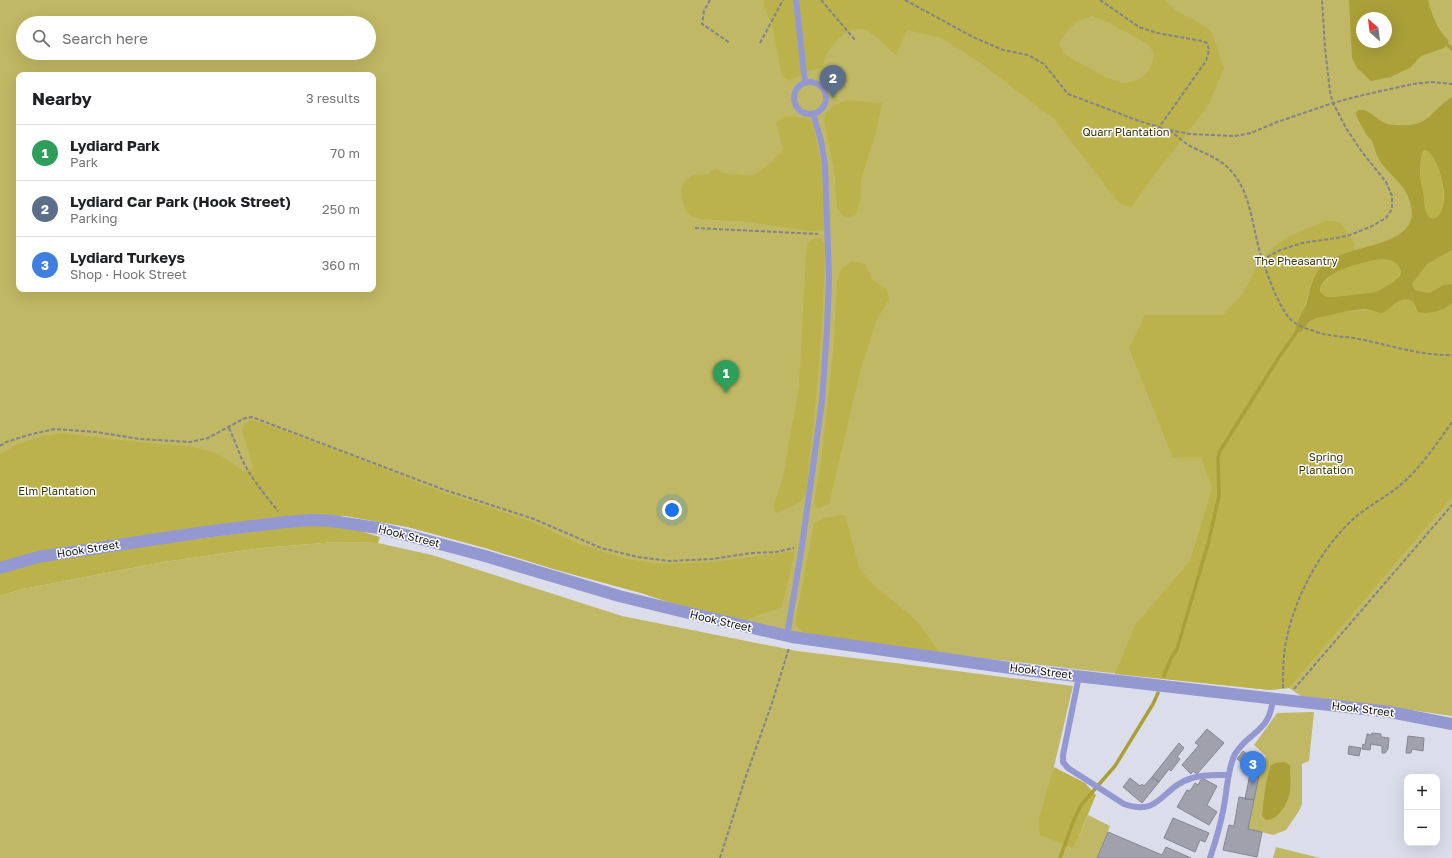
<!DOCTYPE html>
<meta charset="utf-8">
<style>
:root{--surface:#fff;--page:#f2f2f2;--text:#202124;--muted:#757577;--line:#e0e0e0;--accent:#776e0d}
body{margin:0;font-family:"Golos Text",sans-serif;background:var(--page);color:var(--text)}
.controls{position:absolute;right:12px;bottom:12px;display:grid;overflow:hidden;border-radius:8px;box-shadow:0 4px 16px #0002}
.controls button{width:36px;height:36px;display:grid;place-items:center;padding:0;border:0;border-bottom:1px solid var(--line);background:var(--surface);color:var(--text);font:20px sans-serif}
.compass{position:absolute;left:1356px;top:12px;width:36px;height:36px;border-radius:50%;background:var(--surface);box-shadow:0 4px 16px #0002;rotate:332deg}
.you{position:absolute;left:672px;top:510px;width:14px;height:14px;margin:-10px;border:3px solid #fff;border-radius:50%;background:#1a73e8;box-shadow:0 0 0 6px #1a73e833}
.badge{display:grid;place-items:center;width:26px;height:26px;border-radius:50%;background:var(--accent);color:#fff;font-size:13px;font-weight:700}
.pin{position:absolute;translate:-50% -33px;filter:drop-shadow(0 1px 2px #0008)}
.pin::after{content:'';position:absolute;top:21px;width:14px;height:12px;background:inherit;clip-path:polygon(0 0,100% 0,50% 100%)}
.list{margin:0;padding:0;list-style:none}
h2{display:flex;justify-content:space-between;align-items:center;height:52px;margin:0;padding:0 16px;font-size:17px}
h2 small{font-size:13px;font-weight:400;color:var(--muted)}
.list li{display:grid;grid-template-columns:26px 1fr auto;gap:12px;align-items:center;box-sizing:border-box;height:56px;padding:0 16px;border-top:1px solid var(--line)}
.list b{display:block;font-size:15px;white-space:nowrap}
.list p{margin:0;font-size:13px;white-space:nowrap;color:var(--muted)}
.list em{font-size:13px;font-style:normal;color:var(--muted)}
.icon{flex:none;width:22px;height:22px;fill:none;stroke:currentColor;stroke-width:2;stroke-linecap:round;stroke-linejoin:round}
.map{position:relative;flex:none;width:1452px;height:858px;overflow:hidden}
.search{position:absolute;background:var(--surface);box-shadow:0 4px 16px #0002;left:16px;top:16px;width:360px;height:44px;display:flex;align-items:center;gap:10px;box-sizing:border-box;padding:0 14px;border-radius:22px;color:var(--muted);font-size:15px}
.panel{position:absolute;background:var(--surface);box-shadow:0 4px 16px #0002;left:16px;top:72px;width:360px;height:220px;border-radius:8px}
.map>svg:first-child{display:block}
.green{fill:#c0b864;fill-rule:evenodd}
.forest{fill:#bcb24c;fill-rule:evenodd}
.water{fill:#aba038;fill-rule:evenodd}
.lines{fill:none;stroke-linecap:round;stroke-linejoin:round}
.stream{stroke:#aba038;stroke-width:3.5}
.building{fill:#a0a1ad;stroke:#858692}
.path{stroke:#82828c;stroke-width:2;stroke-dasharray:4 2;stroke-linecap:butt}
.lane{stroke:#9498d0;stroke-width:6}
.street{stroke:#9498d0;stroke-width:12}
.labels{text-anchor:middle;stroke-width:3;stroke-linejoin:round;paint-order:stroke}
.park-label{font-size:11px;fill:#383306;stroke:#fff}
.street-label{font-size:11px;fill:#101015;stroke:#fff}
</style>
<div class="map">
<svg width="1452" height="858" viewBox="0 0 1452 858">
<rect width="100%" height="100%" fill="#dcddeb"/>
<path class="green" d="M0,0h1452v716l-61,-9 -90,-11 -12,-8 -19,2 -177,-19 -214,-25 -75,-11 -90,-18 -73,-24 -84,-23 -69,-21 -80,-22 -62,-11h-29l-317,48zM1362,18h24v24h-24zM23,23h346v30h-346zM19,75h354v214h-354z
M336,542l42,1 54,12 190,61 175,35 106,13 170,22 -20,85 26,65 9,-21 22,11 -13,32h-1097v-262l23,-7 141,-27 98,-14z
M1314,712l-5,49 -7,3v40l-3,7 -13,19 -13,5 -25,-6 13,-64 5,-9 -12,-11 23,-32z
M1276,847l44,11h-47z"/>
<path class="forest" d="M764,0h401l10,10 36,20 13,38 -16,38 -56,72 -21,30 -13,-6 -64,-83 -72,-55 -40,-26 -35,-8 -11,25c-10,-8 -17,-18 -29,-24 -16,-9 -35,12 -41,25 -2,4 -3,8 -4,12l-11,2 -21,11 -8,-5 -10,-52 -8,-17zM1092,16l18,7 39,22 5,9 -2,11 -5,8 -9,7 -13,3 -16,-4 -35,-19 -11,-8 -4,-9 10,-14 10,-9z
M847,100l35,3 -6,29 -15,48 -1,20 -4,15 -11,3 -8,-9 -2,-30 -11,-60c3,-11 13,-15 23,-19z
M786,116l23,2 4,4 18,93 -1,9 -7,6 -13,1 -61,-9 -48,-3 -9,-2 -6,-6 -4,-12 -1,-10 4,-8 9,-6 15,-1 7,-6 6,5 31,3 15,-11 15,-15 -7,-28z
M1425,150c18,6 27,75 5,68 -6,-9 -5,-17 -7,-27 0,-4 -3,-8 -3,-12 0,-8 0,-22 3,-28z
M1325,221l15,1 14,21v6c-10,4 -23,8 -31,16 -15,15 -20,47 -22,67 3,-4 7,-9 11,-11 8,-6 56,-14 65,-9 5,-2 11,-4 15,-7 2,-1 4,-3 6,-4 8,-5 16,0 18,8 4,1 9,4 13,4 7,0 18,-5 23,-10v194l-163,191 -19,2 -155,-16 20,-49 55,-64 22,-73 -11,-31 -28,1 -44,-110 16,-33h78l19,-20 17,-33 14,-14 14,-11z
M815,238h6l4,6c-1,84 -10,167 -19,250l-6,8 -23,11 -2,-2 -1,-6 9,-28 16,-90 7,-131 2,-14z
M1452,250v34l-8,1 -15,8 -14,-3 -3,-7 15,-19z
M1380,259c10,0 19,2 21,13l-1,3 -8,8 -16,9 -40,5h-10l-6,-5v-3c14,-22 37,-25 60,-30z
M852,261l13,3 8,16 14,9 2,11 -12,19 -16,49 -32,136 -12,5 -3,-7 8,-46 12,-114 3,-61 6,-14z
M251,420l12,3 104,39 72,29 91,30 44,21 52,17 36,5 52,-2 81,-11 -13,56 -43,15 -25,-5 -73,-24 -84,-23 -74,-23 -75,-20 -62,-11h-29l-317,48v-110l16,-9 26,-9 20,-3 83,10 43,3 29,7 28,19 8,-4 -11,-38 4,-7z
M845,515l14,52 11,15 47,39 23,32 -136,-18 -9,-12 19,-99 10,-6z
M319,523l28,4 33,10 -2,6 -42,-1 -74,6 -98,14 -141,27 -23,7v-26l82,-16z
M1054,767l31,16 11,12 -17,41 -7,12 -32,-13 -1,-17z"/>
<path class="water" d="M1349,0h79c4,16 9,29 21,41l-5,7 -23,8 -10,11 -20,10 -20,4 -14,-13 -5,-10zM1362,18h24v24h-24z
M1452,97v153l-25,14 -15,20 3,6 14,3 15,-8 8,-1v19c-9,8 -22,12 -34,9 -2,-3 -2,-6 -4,-9 -10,-11 -23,5 -31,10 -6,0 -11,-4 -19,-4 -15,1 -32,6 -47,9l-7,3 -9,11h-5c-3,-6 9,-22 11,-30 3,-14 6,-28 17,-38 24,-22 104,-15 85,-65 -6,-17 -20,-24 -29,-38 -4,-6 -5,-13 -8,-20 -1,-2 -4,-4 -6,-7 -3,-6 -7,-12 -10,-19v-3l3,-2c10,-1 16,8 24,12 5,3 11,3 16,3 30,3 32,-15 53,-28zM1425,150c11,3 18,31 19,42 1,8 -2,30 -14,26 -7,-9 -5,-17 -7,-27 0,-3 -2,-6 -2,-9 -2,-6 -1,-26 2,-31zM1383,259c9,1 16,3 18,13l-1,4 -8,7 -16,9 -40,5h-10l-6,-5c-2,-20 48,-32 63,-33z
M1284,762l6,3c0,9 1,17 0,26 -2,12 -11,29 -24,29l-4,-4c2,-18 3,-34 9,-51l4,-2z"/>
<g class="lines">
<path class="stream" d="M1444,42l8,7
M1164,676l7,-18 6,-9 31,-105 11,-48 -1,-39 2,-6 59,-94 19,-27
M1060,858l13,-36 8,-17 34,-39 38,-62 5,-11"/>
</g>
<path class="building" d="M1207,729l17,14 -27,31 -4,-3 -2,3 -9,-9 17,-20 -4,-2z
M1372,733l9,1v3l8,1 -1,11 -3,4h-3v-7l-11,-2 -1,6 -8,-1 1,-5 2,1 2,-11 5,1z
M1408,736l16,2 -1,13 -11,-2 -1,4h-5z
M1179,743l5,5 -7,9 3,2 -9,12 -2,-2 -10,13 -7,-5z
M1349,746l12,2 -2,8 -11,-2z
M1243,751l18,14 -7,35 -9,-1 6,-30 -14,-10z
M1152,777l7,5 -17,21 -19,-16 7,-9 10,8 2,-2 2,2z
M1202,778l15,8 -10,19 10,7 -8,13 -32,-18 10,-17 3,1 5,-8 3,2z
M1239,797l15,3 -6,29 14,3 -5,25 -34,-7 6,-25 5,1z
M1173,818l36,15 -4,9 -5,-2 -5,12 -31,-14z
M1108,832l54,23 4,-8 25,11h-94z"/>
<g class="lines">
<path class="path" d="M710,0l-6,11 -2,13 28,19
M821,0l34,40
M905,0l68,37 30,13 25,5 16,9 24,30 71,27 30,9 21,4 45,2 16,-3 26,-11 56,-19 26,-7 54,-12 19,-2 20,2
M1100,0l39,27 18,6 45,8 5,2 2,7 -3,11 -46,65
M760,43l23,-43
M1170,130c7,6 14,13 22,17 20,10 33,13 46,33 15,24 15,55 25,81 6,18 15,44 27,58 6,6 17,10 24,12 14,6 30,5 45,8 31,6 62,17 93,16
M695,228l123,6
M1262,260l18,-10 22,-7 34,-5 14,-3 22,-9 14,-8 6,-9v-13l-6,-14 -24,-30 -16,-24 -13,-25 -3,-11 -5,-44 -3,-48
M229,428c4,9 8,19 12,29 9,20 23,37 37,54
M0,446l6,-4 26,-8 23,-5 41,3 44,7 50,3 18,-4 37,-20 7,-1 190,72 92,30 67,29 37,9 32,4 42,-2 40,-6 24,-1 18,-4
M1283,688c0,-17 0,-34 4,-51 9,-43 37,-94 71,-122 15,-12 33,-21 47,-34 18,-17 33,-39 47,-59
M1294,689l158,-184
M720,858l25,-79 27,-76 17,-55"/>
<path class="lane" d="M796,0l9,83
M794 98a16 16 0 1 1 32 0a16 16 0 1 1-32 0Z
M787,636l15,-90 20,-145 5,-72 2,-51 -4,-113 -4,-24 -8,-28
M1079,676l-16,79v7l5,6 56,36c37,13 37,-17 68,-26 12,-4 25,-3 37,-3
M1210,858c5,-15 10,-31 13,-47 4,-17 4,-42 12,-57 15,-24 35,-21 38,-56"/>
<path class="street" d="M0,568l38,-11 166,-25 82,-10 26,-2 20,1 46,7 47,12 60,16 134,40 57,14 116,27 232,33 366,42 62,12"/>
</g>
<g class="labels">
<g class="park-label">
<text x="1126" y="136">Quarr Plantation</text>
<text x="1296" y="265">The Pheasantry</text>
<text x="1326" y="461">Spring<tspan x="1326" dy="13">Plantation</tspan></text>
<text x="57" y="495">Elm Plantation</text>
</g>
<g class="street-label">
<text transform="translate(409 536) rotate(14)" y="4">Hook Street</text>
<text transform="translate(88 549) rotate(-9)" y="4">Hook Street</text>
<text transform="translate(721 621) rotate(13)" y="4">Hook Street</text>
<text transform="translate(1041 671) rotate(7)" y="4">Hook Street</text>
<text transform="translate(1363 709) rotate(7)" y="4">Hook Street</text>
</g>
</g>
</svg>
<div class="controls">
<button>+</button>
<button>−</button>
</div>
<svg class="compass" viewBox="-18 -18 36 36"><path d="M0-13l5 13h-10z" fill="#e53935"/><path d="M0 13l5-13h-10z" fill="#757577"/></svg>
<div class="you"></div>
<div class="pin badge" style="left:726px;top:393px;background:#2e9e5b">1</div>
<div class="pin badge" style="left:833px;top:98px;background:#5c6f8a">2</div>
<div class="pin badge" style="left:1253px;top:784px;background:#3f7fe0">3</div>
<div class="search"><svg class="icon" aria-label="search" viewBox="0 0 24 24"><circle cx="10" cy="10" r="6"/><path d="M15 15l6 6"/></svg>Search here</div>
<section class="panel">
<h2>Nearby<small>3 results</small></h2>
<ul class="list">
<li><span class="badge" style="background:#2e9e5b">1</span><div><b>Lydiard Park</b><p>Park</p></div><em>70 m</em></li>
<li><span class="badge" style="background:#5c6f8a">2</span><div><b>Lydiard Car Park (Hook Street)</b><p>Parking</p></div><em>250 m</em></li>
<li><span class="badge" style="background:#3f7fe0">3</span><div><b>Lydiard Turkeys</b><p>Shop · Hook Street</p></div><em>360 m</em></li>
</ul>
</section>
</div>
